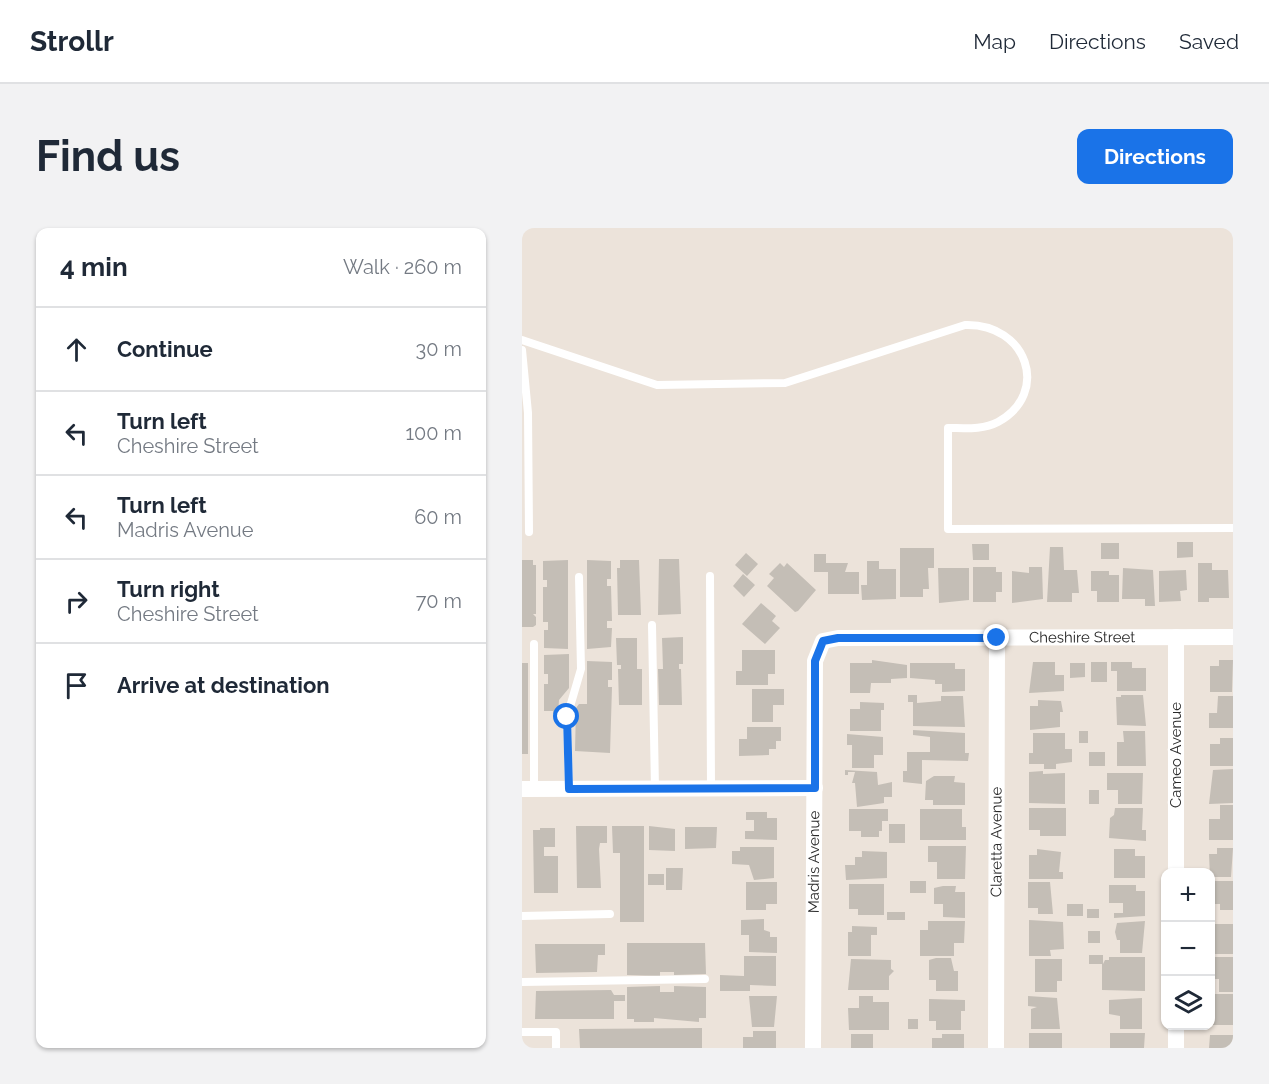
<!DOCTYPE html>
<meta charset="utf-8">
<style>
:root{--surface:#fff;--page:#f2f2f3;--text:#1f2937;--muted:#747a83;--line:#e0e1e3;--accent:#1a73e8}
body{margin:0;font-family:Raleway,sans-serif;background:var(--page);color:var(--text)}
.controls{position:absolute;right:18px;bottom:18px;display:grid;overflow:hidden;border-radius:12px;box-shadow:0 2px 4px #0004}
.controls button{width:54px;height:54px;display:grid;place-items:center;padding:0;border:0;border-bottom:2px solid var(--line);background:var(--surface);color:var(--text);font:30px sans-serif}
.stop{position:absolute;width:18px;height:18px;margin:-14px;border:4px solid #1a73e8;border-radius:50%;background:#fff}
.stop.end{background:#1a73e8;border-color:#fff;box-shadow:0 2px 6px #0008}
.list{margin:0;padding:0;list-style:none}
h2{display:flex;justify-content:space-between;align-items:center;height:78px;margin:0;padding:0 24px;font-size:26px}
h2 small{font-size:20px;font-weight:400;color:var(--muted)}
.list li{display:grid;grid-template-columns:39px 1fr auto;gap:18px;align-items:center;box-sizing:border-box;height:84px;padding:0 24px;border-top:2px solid var(--line)}
.list b{display:block;font-size:22px;white-space:nowrap}
.list p{margin:0;font-size:20px;white-space:nowrap;color:var(--muted)}
.list em{font-size:20px;font-style:normal;color:var(--muted)}
.icon{flex:none;width:33px;height:33px;fill:none;stroke:currentColor;stroke-width:2;stroke-linecap:round;stroke-linejoin:round}
.map{position:relative;flex:none;width:711px;height:820px;overflow:hidden;border-radius:12px}
header{display:flex;align-items:center;gap:36px;box-sizing:border-box;height:84px;padding:0 30px;background:var(--surface);border-bottom:2px solid var(--line)}
header strong{font-size:28px}
nav{display:flex;gap:33px;margin-inline-start:auto;font-size:21px}
.intro{display:flex;align-items:center;justify-content:space-between;box-sizing:border-box;height:144px;padding:0 36px}
h1{margin:0;font-size:42px}
.button{padding:15px 27px;border-radius:12px;background:var(--accent);color:#fff;font-size:21px;font-weight:700}
main{display:flex;gap:36px;padding:0 36px}
aside{flex:1;background:var(--surface);border-radius:12px;box-shadow:0 2px 4px #0004}
.map>svg:first-child{display:block}
.building{fill:#c4beb6}
.lines{fill:none;stroke-linecap:round;stroke-linejoin:round}
.lane{stroke:#fff;stroke-width:8}
.street{stroke:#fff;stroke-width:16}
.route{stroke:#1a73e8;stroke-width:8}
.labels{text-anchor:middle;stroke-width:4.5;stroke-linejoin:round;paint-order:stroke}
.street-label{font-size:15px;fill:#292929;stroke:#fff}
</style>
<header>
<strong>Strollr</strong>
<nav><a>Map</a><a>Directions</a><a>Saved</a></nav>
</header>
<div class="intro"><h1>Find us</h1><a class="button">Directions</a></div>
<main>
<aside>
<h2>4 min<small>Walk · 260 m</small></h2>
<ul class="list">
<li><svg class="icon" aria-label="ahead" viewBox="0 0 24 24"><path d="M12 20V5M6 11l6-6 6 6"/></svg><div><b>Continue</b></div><em>30 m</em></li>
<li><svg class="icon" aria-label="left" viewBox="0 0 24 24"><path d="M17 20v-9H6M10 6l-5 5 5 5"/></svg><div><b>Turn left</b><p>Cheshire Street</p></div><em>100 m</em></li>
<li><svg class="icon" aria-label="left" viewBox="0 0 24 24"><path d="M17 20v-9H6M10 6l-5 5 5 5"/></svg><div><b>Turn left</b><p>Madris Avenue</p></div><em>60 m</em></li>
<li><svg class="icon" aria-label="right" viewBox="0 0 24 24"><path d="M7 20v-9h11M14 6l5 5-5 5"/></svg><div><b>Turn right</b><p>Cheshire Street</p></div><em>70 m</em></li>
<li><svg class="icon" aria-label="arrive" viewBox="0 0 24 24"><path d="M6 21V4h12l-3 4 3 4H6"/></svg><div><b>Arrive at destination</b></div></li>
</ul>
</aside>
<div class="map">
<svg width="711" height="820" viewBox="0 0 711 820">
<rect width="100%" height="100%" fill="#ece3da"/>
<path class="building" d="M655,314h16v15l-16,1z
M579,315h18v16h-18z
M450,316h17v16h-16z
M528,319h13l1,23h13l2,23h-7v9h-25z
M378,320h34v20h-6l1,21h-6v8h-23z
M224,325l12,11 -11,12 -12,-11z
M292,326h12v9h22l-3,9h14v22h-31v-22h-14z
M137,331h20l2,55 -23,1z
M0,332h11v5h3v49h-3l3,3v8l-3,2h-11z
M46,332v89l-24,-1v-18h4v-8h-5v-35h4v-7h-4v-19z
M65,332l24,1v18h-4v7h4l1,35h-5v7h5l-1,19 -24,2z
M98,332h19l2,55h-23l-1,-47h3z
M345,333h12v8h17v30l-34,1 -1,-15h6z
M258,335l4,4 3,-4 29,27 -18,21 -3,1 -28,-26 7,-8 -5,-4z
M676,335h14v7h16l1,28h-20v4h-11z
M451,339h23v5h6v20h-6v10h-23z
M507,339h13l1,32 -31,4v-32l17,2z
M416,340h31v32l-30,3z
M601,340l30,2 2,36h-10v-7h-23z
M664,342l1,20 -7,1 1,10 -22,1v-31z
M569,343h18v4h10v27h-22v-11h-6z
M221,346l12,11 -11,12 -11,-11z
M239,375l15,13 -4,5 8,7 -15,16 -23,-20z
M161,409v27h-4v5h2l1,36h-23l-1,-36h5l-1,-31z
M94,410h21v31h5v36h-23l-1,-36h3v-4h-4z
M220,422h33v24h-7v11h-32v-14h6z
M47,426v34l-10,12 -1,14h-5v-3h-9v-27h4v-10h-4v-19z
M350,432l35,5v13l-16,1v4h-20l-1,10h-20v-30h22z
M697,432h14l-1,32h-22v-26h9z
M65,433l25,1v18h-4v7h4l-2,66 -35,-2 1,-43 3,-4h8z
M511,434h22v13h9v16l-35,2z
M569,434h16v20h-16z
M589,434h21v6h14v23h-29v-20h-6z
M0,435h6v91h-6z
M388,435h45v6h10v22l-23,1v-8h-7v-4l-25,-2z
M548,435h15v14l-15,1z
M230,461h32v16h-11v17h-21z
M386,467h9v8l24,-2v-5h22l2,31 -52,-1v-24h-5z
M599,467h22l3,31 -29,-1 -1,-28h5z
M696,468h15v32h-24v-15h8z
M516,472l23,1 2,11h-3v15l-30,3v-24h8z
M338,474l24,1v7h-3v21h-31v-22h10z
M225,499h34v14h-5v8h-7v6l-30,1v-17h8z
M391,502l52,3v20h4l-1,8 -46,-1v24l-19,-2v-11h4v-19h23v-15l-17,-2z
M557,503h9v12h-9z
M601,503h22l1,35h-29v-24h7z
M511,505h32v16h7v13l-16,2v5h-12v-5h-15v-11h4z
M325,506l36,3v18h-9v13h-22v-23h-5z
M698,510h13v28h-23v-22h10z
M567,524h16v14h-16z
M711,541v34l-24,1 4,-34z
M323,542l32,2 1,13 14,-3v15h-8v6l-27,4 -2,-24h-3l3,-11h-7v3h-3z
M521,543v3l22,-1v31l-36,-1v-31z
M585,545h36l-1,31h-24v-14h-11z
M412,548h21l-1,6 11,1v22h-32v-5h-8l1,-19z
M567,562h10v14h-10z
M698,577h13v35h-24v-21h11z
M507,580h37v28h-26v-6h-11z
M593,580h28l-1,22h4v11l-37,-3 1,-20 4,-3z
M327,581h39v12h-6v10h-3v6h-18v-6h-12z
M398,581h42v18h4v13h-46z
M224,584h21v6h10v22l-32,-1v-8h9v-11h-8z
M367,596h16v19h-16z
M54,598h31v17h-7l-1,6 2,39h-24z
M90,598h32v96h-24v-69h-7z
M127,598l26,3v22l-26,-1z
M163,599h32l-1,21 -31,1z
M18,600h15v19h-11v9h14v37h-24l-1,-63h7z
M406,618h38l-1,33h-28v-17h-9z
M218,619h34v31l-20,2 -5,-15 -17,-1v-13h8z
M695,620h16l-2,29h-21l-1,-23h8z
M515,621l24,3 -2,20h4v7h-34v-24h8z
M592,621h21v7h10v22h-31z
M340,623l25,1v26l-41,2 -1,-15h10v-8h7z
M144,640h17l-1,22h-16z
M126,646h16v11h-16z
M388,653h16v12h-16z
M688,653h23v29h-13v-6h-10z
M224,654h31v22h-11v6h-20z
M506,654h22l3,32h-15v-6h-10z
M327,656h35v31h-26v-6h-9z
M587,657h27v6h9v25l-31,2v-5h9v-10h-14z
M421,658h13l-1,6h10v26l-22,-1v-13h-9v-16z
M545,676h16v12h-16z
M565,681h12v9h-12z
M365,684h18v8h-18z
M242,691v11l6,2v5h7v16l-28,-1v-17h-8v-15z
M507,692l34,2 1,27 -14,1 1,6h-22z
M406,693h37l-1,22h-10v13h-34v-26h8z
M623,693l-3,32h-22v-13h-3l-2,-8 2,-9z
M688,696h23v30h-23z
M330,698l25,1v8h-6v21h-23v-24h4z
M566,703h12v12h-12z
M105,715h78l1,31 -32,1v-3h-14v4l-33,-1z
M13,716h70v11h-7l-1,17 -61,1z
M567,727h14v9l2,-4h4v-3h36v34l-43,-1v-26h-13z
M222,728h32v30l-26,-1v6h-30v-16l24,1z
M688,729h23v35h-14v-13h-9z
M414,730h15l3,13h4v20h-22v-11h-7v-20z
M329,731l40,1v9l3,2 -5,5v14h-41z
M513,731h27v22h-5v11h-22z
M138,758v6h14v-6l32,1v31h-7v4l-45,-4v4h-20v-3h-7v-32z
M89,762l3,5h11v6h-11v18h-79l1,-28z
M690,766h21v31h-23z
M227,768h28l-3,31h-22z
M337,768h14v6h16v28h-40l-1,-22h11z
M506,768l29,2 3,31h-29v-20l6,-2 -9,-1z
M620,770v31h-22v-13l-11,-2v-14z
M407,771l36,1v11h-4v19h-25v-9h-7z
M386,791h10v10h-10z
M180,800v20h-122l-1,-19z
M231,803h23v17h-33v-11h10z
M507,805h33v15h-33z
M588,805h35l-1,15h-34z
M329,806h22v14h-22z
M420,806h22v14h-32v-10h10z
M688,807h23v13h-24z"/>
<g class="lines">
<path class="lane" d="M0,112l135,45 128,-2 180,-58c62,-2 86,68 33,97 -15,8 -34,6 -50,6v101l285,-1
M0,122l6,63 1,119
M188,348l1,213
M130,397l3,164
M12,416v145
M47,561l-2,-72 14,-48 -2,-92
M0,688l88,-2
M0,754l183,-3
M0,804h34v16"/>
<g class="street">
<path d="M0,561l293,-1"/>
<path d="M654,644v-235"/>
<path id="s1" d="M291,820l2,-387 8,-20 15,-3 395,-1"/>
<path id="s2" d="M474,820l1,-410"/>
<path d="M654,820v-22"/>
</g>
</g>
<g class="lines">
<path class="route" d="M45,489l2,72 246,-1v-127l8,-20 15,-3h159"/>
</g>
<g class="labels">
<g class="street-label">
<text dy="5" stroke="none"><textPath href="#s1" startOffset="668">Cheshire Street</textPath></text>
<text transform="translate(654 527) rotate(-90)" y="5">Cameo Avenue</text>
<text dy="5" stroke="none"><textPath href="#s2" startOffset="206">Claretta Avenue</textPath></text>
<text dy="5" stroke="none"><textPath href="#s1" startOffset="186">Madris Avenue</textPath></text>
</g>
</g>
</svg>
<div class="controls">
<button>+</button>
<button>−</button>
<button><svg class="icon" aria-label="layers" viewBox="0 0 24 24"><path d="M12 4l9 5-9 5-9-5zM3 14l9 5 9-5"/></svg></button>
</div>
<div class="stop" style="left:45px;top:489px"></div>
<div class="stop end" style="left:475px;top:410px"></div>
</div>
</main>
